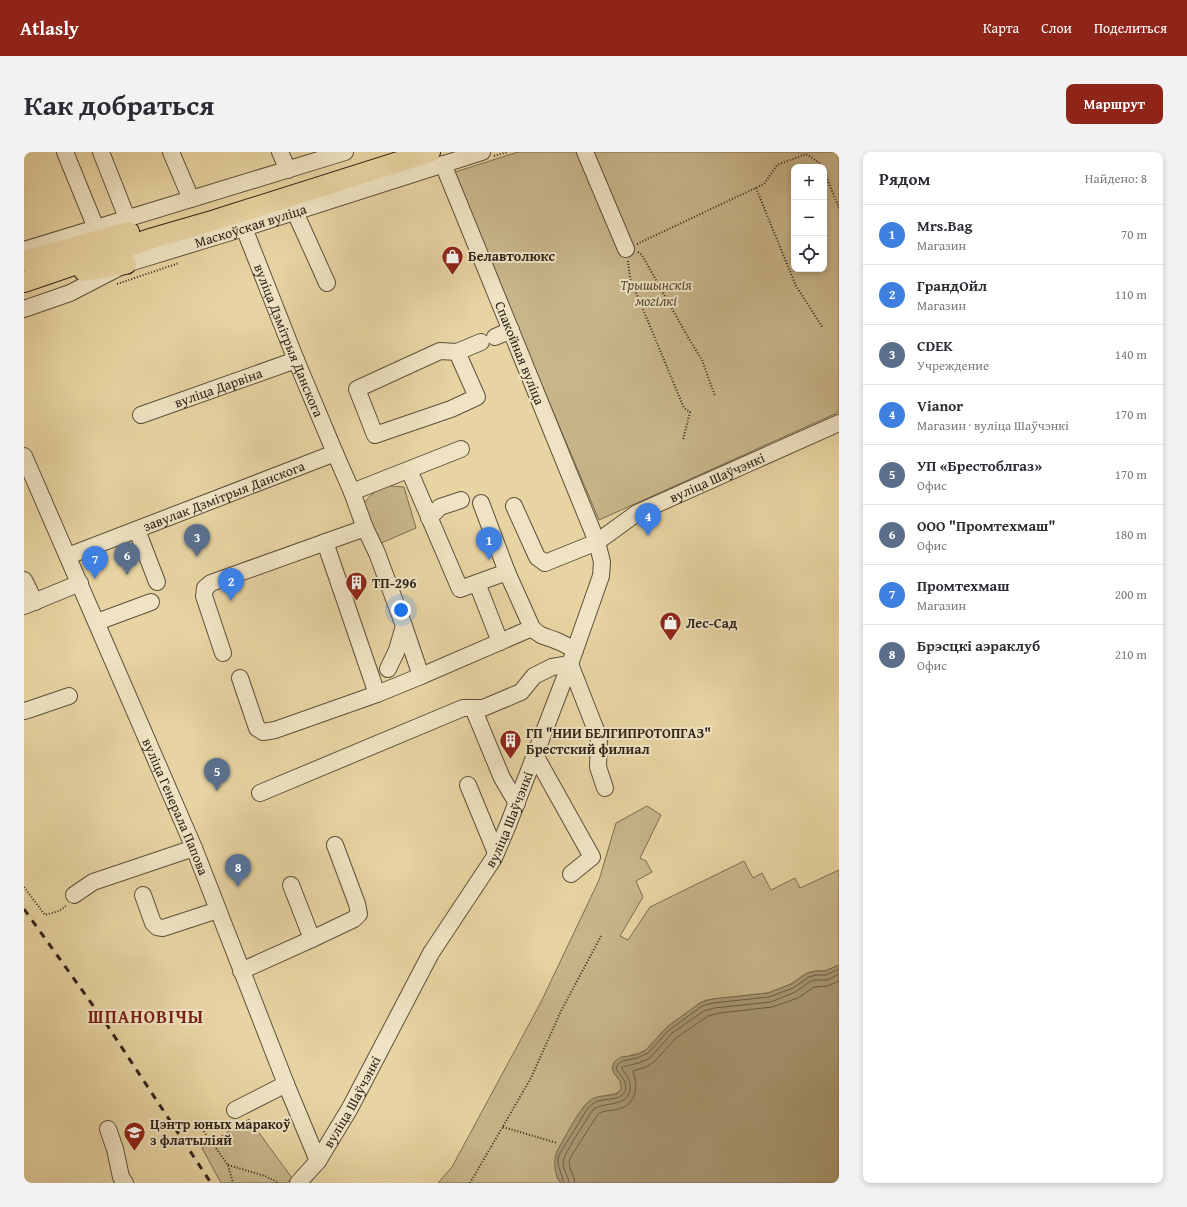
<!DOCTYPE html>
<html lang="ru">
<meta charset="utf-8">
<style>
:root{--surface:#fff;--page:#f2f2f3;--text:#2b2b33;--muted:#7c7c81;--line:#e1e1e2;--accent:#8f2418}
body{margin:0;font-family:"Gentium Book Plus",serif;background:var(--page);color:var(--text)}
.controls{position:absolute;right:12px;top:12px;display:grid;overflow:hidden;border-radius:8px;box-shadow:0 2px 6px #0003}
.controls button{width:36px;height:36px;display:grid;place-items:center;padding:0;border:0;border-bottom:1px solid var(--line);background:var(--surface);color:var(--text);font:20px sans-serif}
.you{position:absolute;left:377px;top:458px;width:14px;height:14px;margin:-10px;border:3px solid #fff;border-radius:50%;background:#1a73e8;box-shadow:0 0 0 6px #1a73e833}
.badge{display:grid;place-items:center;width:26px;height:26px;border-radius:50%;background:var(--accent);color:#fff;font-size:13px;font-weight:700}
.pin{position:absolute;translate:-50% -33px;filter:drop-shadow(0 1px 2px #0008)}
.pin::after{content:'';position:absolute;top:21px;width:14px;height:12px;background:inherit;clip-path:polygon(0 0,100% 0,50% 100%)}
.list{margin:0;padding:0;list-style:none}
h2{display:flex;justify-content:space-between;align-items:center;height:52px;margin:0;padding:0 16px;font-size:17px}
h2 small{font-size:13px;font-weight:400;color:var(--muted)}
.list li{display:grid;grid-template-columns:26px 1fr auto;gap:12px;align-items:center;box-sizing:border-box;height:60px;padding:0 16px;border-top:1px solid var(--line)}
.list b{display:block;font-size:15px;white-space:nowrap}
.list p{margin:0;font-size:13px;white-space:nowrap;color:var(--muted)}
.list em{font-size:13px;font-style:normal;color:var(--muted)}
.icon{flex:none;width:22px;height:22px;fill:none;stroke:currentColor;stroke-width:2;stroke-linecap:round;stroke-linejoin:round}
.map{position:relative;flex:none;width:815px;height:1031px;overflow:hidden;border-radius:8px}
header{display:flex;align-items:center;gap:24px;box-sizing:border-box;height:56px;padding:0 20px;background:var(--accent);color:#fff}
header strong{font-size:19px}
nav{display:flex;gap:22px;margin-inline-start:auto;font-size:14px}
.intro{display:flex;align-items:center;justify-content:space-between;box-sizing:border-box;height:96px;padding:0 24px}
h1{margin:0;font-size:28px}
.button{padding:10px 18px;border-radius:8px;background:var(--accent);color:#fff;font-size:14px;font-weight:700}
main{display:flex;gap:24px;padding:0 24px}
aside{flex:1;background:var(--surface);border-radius:8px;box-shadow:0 2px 6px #0003}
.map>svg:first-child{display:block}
.green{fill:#c8b68b;stroke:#7c6d52;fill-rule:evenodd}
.water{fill:#a89873;stroke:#786a4f}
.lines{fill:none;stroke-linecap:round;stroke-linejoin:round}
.shore{stroke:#6c5e46;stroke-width:1}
.minor-casing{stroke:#5d503b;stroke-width:18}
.major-casing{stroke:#2f2419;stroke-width:22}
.path{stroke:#2f2419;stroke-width:2;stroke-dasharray:1 2;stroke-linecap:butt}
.minor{stroke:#efe3c3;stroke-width:16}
.major{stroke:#e7d4a2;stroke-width:20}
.rail{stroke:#2f2419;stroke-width:3;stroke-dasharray:7 7;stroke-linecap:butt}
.labels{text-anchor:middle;stroke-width:4;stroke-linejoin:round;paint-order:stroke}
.street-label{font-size:14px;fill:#2f2419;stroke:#efe3c3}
.poi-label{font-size:14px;font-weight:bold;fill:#2f2419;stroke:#efe3c3;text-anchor:start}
.park-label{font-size:14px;font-style:italic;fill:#554836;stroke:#efe3c3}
.district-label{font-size:18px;font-weight:bold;letter-spacing:1px;fill:#7a1f14;stroke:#efe3c3}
</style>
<header>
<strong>Atlasly</strong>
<nav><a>Карта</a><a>Слои</a><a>Поделиться</a></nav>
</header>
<div class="intro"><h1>Как добраться</h1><a class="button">Маршрут</a></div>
<main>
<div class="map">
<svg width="815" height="1031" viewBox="0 0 815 1031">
<rect width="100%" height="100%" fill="#e7d4a2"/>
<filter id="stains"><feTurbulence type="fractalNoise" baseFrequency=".005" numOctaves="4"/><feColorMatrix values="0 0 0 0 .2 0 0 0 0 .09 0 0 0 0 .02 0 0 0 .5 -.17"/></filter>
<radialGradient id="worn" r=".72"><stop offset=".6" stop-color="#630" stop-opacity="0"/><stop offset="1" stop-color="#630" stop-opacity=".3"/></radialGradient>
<path class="green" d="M494,0h321v260l-240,108 -147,-347zM770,15h30v102h-30z
M366,334l14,1 12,41 -37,16 -17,-37c9,-14 13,-17 28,-21z
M623,654l14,9 -21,43 6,3 6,11 -16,9 7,16 -23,39 8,4 22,-33 94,-46 9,17 9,-5 9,17 24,-12 5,10 39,-18v95l-14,6h-9l-9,2 -16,11 -23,9 -62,7 -6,3 -33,24 -21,23 -5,3 -10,2 -17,18c2,3 4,5 6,8 7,13 -8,13 -16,15 -7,1 -15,5 -20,10l-27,45v27l4,5h-123l14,-16 89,-165 58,-122 17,-57z
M225,967l43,59 -5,5h-66l-19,-35z"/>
<path class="water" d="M815,813v218h-278c-7,-9 -8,-21 -4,-32 7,-12 24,-46 35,-52 8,-4 17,-3 25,-5l4,-5 -1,-8 -6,-8 -2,-4 2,-7 7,-5 15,-2 10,-5 21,-23 33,-24 12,-4 56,-6 23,-9 16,-11 9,-2h9z"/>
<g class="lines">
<path class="shore" d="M540,1031l-6,-19v-6l2,-5 28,-45c3,-3 6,-5 10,-7 11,-3 32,0 27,-19 -2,-5 -6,-8 -9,-13l2,-5 4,-3 15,-3 11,-5 21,-23 33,-24 11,-3 56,-6 24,-9 16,-11 7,-2h10l13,-6
M545,1031c-1,-8 -6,-13 -6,-21 1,-9 23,-41 29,-51 10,-11 36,-2 38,-22 1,-8 -3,-14 -8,-20v-2l17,-4 11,-5 22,-25 32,-22 10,-3 57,-6 24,-10 16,-11 5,-1h11l12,-6
M551,1031c-1,-9 -8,-16 -5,-25l28,-44c6,-4 14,-3 21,-5 17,-5 20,-22 14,-37v-1l13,-4 8,-5 22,-24 32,-22 12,-3 52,-6 26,-9 16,-11 14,-1 11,-5"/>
<defs>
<g id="minor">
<path d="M41,0l31,76"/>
<path d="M77,0l26,66"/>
<path d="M147,0l20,47"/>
<path d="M256,0l8,18"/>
<path d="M561,0l41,97"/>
<path d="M271,60l32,71"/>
<path id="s1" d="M220,76l52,132 39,93 17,39 13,36 12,25 27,73 -7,24 -9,19"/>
<path d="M0,98l321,-98"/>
<path id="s2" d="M0,157l46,-16 56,-29 118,-36 238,-76"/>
<path d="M471,185l16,-7"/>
<path d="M433,200l20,45 -26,12 -76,26 -18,-46 83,-38 17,1 24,-10"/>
<path id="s3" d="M117,263l155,-55"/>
<path id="s4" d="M0,304l170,392 92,236 32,77"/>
<path d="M385,318l51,119 47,-17 25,56c10,10 14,8 25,13 6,2 12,6 18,9"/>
<path d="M328,340l109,-43"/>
<path d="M457,351l26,69"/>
<path id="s5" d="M490,354l23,51 8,6 52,-21 40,-29 202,-90"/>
<path d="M405,366l11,-11 21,-7"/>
<path d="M113,378l20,52"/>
<path d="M301,390l52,152"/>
<path id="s6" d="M44,404l267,-103"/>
<path d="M0,428l11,22"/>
<path d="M453,431l23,59"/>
<path d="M0,454l56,-23"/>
<path d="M73,470l54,-20"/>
<path d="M199,501l-19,-57 1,-8 6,-5 154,-55"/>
<path d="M397,524l111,-48"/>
<path d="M216,526l17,50 6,4 12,-2 102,-36 44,-18 -17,-50"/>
<path d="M449,556l29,70 15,25"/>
<path d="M0,559l4,-1 41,-14"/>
<path d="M511,603l57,102 -21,17"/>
<path d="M444,633l28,68"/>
<path d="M236,641l203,-85h20l38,-16 13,-16 18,-9 18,-3 29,74 -1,29 7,21"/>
<path d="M267,733l21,54"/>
<path d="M50,743l19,-13 101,-34"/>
<path d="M119,743l10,28 4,4 6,1 55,-18"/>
<path d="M217,819l71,-32 42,-20 5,-5 -2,-10 -22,-59"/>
<path d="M211,958l51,-26"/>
<path d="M84,977l7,20 6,28 4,6"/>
<path id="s7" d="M274,1031l20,-22 32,-53 81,-155 63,-95 14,-33 62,-161 31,-88 1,-14 -5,-20 -154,-378"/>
</g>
<path id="major" d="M0,109l105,-29
M60,119l42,-7
M0,130l129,-44 62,-18 215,-68"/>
</defs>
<use href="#minor" class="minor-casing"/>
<use href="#major" class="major-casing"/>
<path class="path" d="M470,4l14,-4
M800,19l15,37
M732,36l40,98 27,42
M613,92l127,-60 13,-19 29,-11 15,10 1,3
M614,100l4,3 47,84 13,21 13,36
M604,109l2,17 54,130 6,4 -7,28
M93,132l62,-21
M0,735l21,28 14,-4 8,-6
M479,975l54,16
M178,977l26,36 5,18
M204,1013l37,11 14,7
M446,1031l61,-105 29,-65 41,-77"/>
<use href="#minor" class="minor"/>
<use href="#major" class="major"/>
<path class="rail" d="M0,757l83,116 104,158"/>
</g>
<defs>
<symbol id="shop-pin" viewBox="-11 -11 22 30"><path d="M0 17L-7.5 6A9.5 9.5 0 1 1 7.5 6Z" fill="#8f2418" stroke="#efe3c3"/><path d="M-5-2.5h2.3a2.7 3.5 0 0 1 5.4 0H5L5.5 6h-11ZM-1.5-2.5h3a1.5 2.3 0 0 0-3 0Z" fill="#fff"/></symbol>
<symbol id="building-pin" viewBox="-11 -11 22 30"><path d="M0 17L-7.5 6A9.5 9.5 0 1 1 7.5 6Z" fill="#8f2418" stroke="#efe3c3"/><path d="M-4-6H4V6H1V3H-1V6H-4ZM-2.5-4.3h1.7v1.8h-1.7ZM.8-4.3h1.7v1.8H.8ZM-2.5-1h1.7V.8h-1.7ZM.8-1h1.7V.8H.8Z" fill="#fff"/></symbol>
<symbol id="school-pin" viewBox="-11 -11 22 30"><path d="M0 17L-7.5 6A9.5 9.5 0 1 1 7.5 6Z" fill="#8f2418" stroke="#efe3c3"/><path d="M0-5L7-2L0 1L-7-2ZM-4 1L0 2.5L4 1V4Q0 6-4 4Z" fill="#fff"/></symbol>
</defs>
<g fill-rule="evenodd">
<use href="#shop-pin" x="416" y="92" width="25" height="34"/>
<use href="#building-pin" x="320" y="418" width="25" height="34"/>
<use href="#shop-pin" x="634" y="458" width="25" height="34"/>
<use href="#building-pin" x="474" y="576" width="25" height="34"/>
<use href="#school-pin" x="98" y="968" width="25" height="34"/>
</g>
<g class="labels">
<g class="street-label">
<text dy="5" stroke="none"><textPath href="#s2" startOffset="242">Маскоўская вуліца</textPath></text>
<text dy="5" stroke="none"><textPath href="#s1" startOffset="121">вуліца Дзмітрыя Данскога</textPath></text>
<text transform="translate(496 201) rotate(68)" y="5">Спакойная вуліца</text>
<text dy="5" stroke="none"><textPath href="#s3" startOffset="82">вуліца Дарвіна</textPath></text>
<text dy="5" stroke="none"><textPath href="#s5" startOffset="259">вуліца Шаўчэнкі</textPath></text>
<text dy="5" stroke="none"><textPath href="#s6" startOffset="167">завулак Дзмітрыя Данскога</textPath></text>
<text dy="5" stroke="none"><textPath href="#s4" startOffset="382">вуліца Генерала Папова</textPath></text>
<text dy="5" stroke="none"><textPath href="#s7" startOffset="422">вуліца Шаўчэнкі</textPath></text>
<text dy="5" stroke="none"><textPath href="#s7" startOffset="98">вуліца Шаўчэнкі</textPath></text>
</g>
<g class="poi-label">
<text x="444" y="109">Белавтолюкс</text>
<text x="348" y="436">ТП-296</text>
<text x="662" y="476">Лес-Сад</text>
<text x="502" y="586">ГП "НИИ БЕЛГИПРОТОПГАЗ"<tspan x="502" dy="16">Брестский филиал</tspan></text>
<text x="126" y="977">Цэнтр юных маракоў<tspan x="126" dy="16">з флатыліяй</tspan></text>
</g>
<g class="park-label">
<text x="632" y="138">Трышынскія<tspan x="632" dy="16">могілкі</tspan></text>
</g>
<g class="district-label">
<text x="122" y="871">ШПАНОВІЧЫ</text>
</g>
</g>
<rect width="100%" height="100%" filter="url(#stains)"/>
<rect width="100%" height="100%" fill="url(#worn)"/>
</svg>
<div class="controls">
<button>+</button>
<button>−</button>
<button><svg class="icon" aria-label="locate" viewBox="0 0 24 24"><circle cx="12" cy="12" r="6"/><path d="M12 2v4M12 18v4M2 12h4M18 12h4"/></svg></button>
</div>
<div class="you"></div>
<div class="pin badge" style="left:465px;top:408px;background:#3f7fe0">1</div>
<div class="pin badge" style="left:207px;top:449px;background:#3f7fe0">2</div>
<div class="pin badge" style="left:173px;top:405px;background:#5c6f8a">3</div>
<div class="pin badge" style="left:624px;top:384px;background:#3f7fe0">4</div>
<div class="pin badge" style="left:193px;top:639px;background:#5c6f8a">5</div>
<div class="pin badge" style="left:103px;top:423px;background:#5c6f8a">6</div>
<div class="pin badge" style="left:71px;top:427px;background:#3f7fe0">7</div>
<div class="pin badge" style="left:214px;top:735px;background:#5c6f8a">8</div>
</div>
<aside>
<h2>Рядом<small>Найдено: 8</small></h2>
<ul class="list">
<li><span class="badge" style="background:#3f7fe0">1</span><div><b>Mrs.Bag</b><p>Магазин</p></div><em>70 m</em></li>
<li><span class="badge" style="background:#3f7fe0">2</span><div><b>ГрандОйл</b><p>Магазин</p></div><em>110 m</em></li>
<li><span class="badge" style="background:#5c6f8a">3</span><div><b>CDEK</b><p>Учреждение</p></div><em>140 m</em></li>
<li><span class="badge" style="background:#3f7fe0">4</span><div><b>Vianor</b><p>Магазин · вуліца Шаўчэнкі</p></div><em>170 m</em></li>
<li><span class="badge" style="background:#5c6f8a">5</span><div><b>УП «Брестоблгаз»</b><p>Офис</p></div><em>170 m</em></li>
<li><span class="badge" style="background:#5c6f8a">6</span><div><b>ООО &quot;Промтехмаш&quot;</b><p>Офис</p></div><em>180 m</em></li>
<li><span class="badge" style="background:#3f7fe0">7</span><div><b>Промтехмаш</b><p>Магазин</p></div><em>200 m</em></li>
<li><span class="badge" style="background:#5c6f8a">8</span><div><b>Брэсцкі аэраклуб</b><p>Офис</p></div><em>210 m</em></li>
</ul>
</aside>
</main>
